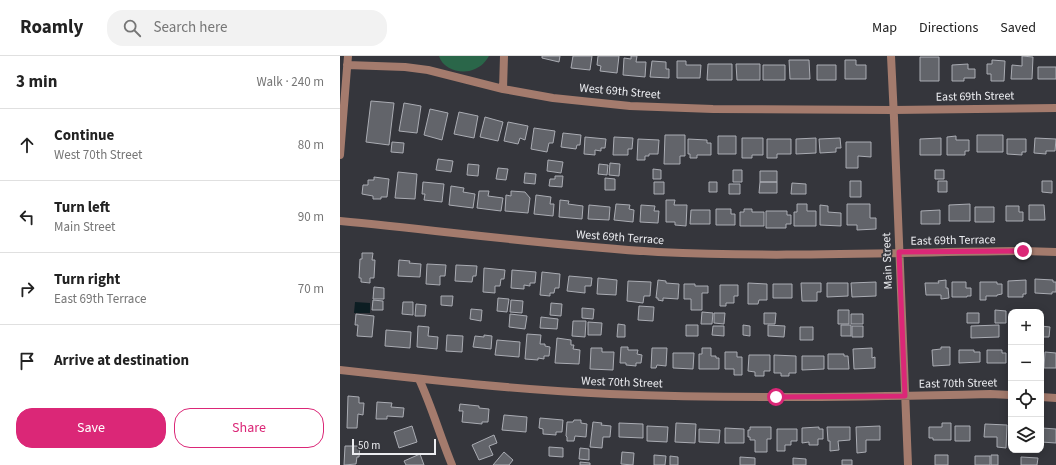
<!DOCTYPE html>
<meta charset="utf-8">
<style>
:root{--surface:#fff;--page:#f2f2f2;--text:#222;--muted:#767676;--line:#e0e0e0;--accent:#db2777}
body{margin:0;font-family:"Source Sans 3",sans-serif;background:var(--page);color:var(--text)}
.controls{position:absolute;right:12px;bottom:12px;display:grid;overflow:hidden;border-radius:8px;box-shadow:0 2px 10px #0003}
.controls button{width:36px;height:36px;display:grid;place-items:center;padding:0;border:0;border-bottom:1px solid var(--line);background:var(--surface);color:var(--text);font:20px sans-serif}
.scale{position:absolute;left:12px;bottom:10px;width:84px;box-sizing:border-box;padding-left:4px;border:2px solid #ecedf1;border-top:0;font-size:11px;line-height:14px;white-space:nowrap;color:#ecedf1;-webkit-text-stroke:3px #35363c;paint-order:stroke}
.stop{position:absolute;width:12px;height:12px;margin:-9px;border:3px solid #db2777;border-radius:50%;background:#fff}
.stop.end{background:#db2777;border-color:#fff;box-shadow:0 1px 4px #0008}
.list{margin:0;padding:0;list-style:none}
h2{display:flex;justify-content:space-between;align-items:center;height:52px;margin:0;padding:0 16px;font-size:17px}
h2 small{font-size:13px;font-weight:400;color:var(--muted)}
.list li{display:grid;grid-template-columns:26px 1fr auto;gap:12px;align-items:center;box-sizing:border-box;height:72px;padding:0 16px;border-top:1px solid var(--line)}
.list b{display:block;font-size:15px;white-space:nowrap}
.list p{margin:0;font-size:13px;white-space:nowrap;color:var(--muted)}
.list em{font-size:13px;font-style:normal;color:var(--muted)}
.actions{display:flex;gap:8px;padding:12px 16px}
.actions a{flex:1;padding:9px 0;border:1px solid var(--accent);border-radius:16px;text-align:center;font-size:14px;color:var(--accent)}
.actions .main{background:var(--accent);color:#fff}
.icon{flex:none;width:22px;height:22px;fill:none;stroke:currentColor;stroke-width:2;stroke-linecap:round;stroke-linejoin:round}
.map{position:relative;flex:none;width:716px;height:409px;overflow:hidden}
header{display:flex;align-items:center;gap:24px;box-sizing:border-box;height:56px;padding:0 20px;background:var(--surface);border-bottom:1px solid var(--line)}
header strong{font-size:19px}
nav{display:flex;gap:22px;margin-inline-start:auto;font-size:14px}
.search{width:280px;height:36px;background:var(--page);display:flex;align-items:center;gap:10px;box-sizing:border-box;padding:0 14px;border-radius:16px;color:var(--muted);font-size:15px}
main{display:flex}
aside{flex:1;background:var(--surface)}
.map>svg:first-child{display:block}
.green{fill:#2a6649}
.water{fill:#0c1d22}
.building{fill:#62646a;stroke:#aaacb3}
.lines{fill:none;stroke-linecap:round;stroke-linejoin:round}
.minor{stroke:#a47b6d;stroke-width:8}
.route{stroke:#db2777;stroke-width:5}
.labels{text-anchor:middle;stroke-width:3.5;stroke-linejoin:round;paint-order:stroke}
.street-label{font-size:12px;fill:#ecedf1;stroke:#35363c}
</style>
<header>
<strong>Roamly</strong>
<div class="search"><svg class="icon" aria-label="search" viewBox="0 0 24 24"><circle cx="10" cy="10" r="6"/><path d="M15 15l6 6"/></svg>Search here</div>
<nav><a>Map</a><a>Directions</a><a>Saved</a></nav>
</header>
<main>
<aside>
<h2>3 min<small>Walk · 240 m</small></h2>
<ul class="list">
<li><svg class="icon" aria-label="ahead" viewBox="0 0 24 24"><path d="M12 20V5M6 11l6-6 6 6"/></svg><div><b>Continue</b><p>West 70th Street</p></div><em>80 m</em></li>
<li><svg class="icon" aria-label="left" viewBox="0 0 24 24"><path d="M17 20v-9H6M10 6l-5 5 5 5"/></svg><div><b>Turn left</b><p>Main Street</p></div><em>90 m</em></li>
<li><svg class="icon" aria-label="right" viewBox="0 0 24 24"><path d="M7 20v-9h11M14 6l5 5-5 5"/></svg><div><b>Turn right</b><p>East 69th Terrace</p></div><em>70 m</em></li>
<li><svg class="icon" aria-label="arrive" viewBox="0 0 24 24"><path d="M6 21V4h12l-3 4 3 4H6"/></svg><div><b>Arrive at destination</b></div></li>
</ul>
<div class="actions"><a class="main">Save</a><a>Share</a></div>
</aside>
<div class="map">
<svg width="716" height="409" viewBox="0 0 716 409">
<rect width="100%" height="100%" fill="#35363c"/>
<path class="green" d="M99,0h50c-4,6 -7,10 -14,13 -12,6 -32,1 -36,-13z"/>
<path class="water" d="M15,246l15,1v10h-16z"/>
<path class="building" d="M202,0h18l-1,6 -17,-4z
M233,0h19l-2,14 -19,-2z
M258,0h21l-2,17 -17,-2 1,-5 -4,-1z
M291,0h6l-1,6h10l-1,15 -22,-2 1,-17 7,1z
M682,0l11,1 -1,22h-21l1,-14 10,1z
M580,1h19v24h-19z
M449,4h20l1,19h-20z
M505,4h11v5h10v14h-21z
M652,4l13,1 -1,20h-13v-7h-4v-10h5z
M312,5l14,1v7h3v9l-19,-1z
M337,5h9v4h15l-1,13h-23z
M368,8h24v16h-25z
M396,8h24v16h-23z
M628,8v5h7v9h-11v3h-12v-16z
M423,9h22v15h-22z
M477,9h19v15h-19z
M698,11h18v12h-18z
M31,45l23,2 -5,42 -23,-3z
M64,47l17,3 -4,27 -18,-2z
M90,53l18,4 -6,27 -18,-5z
M119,56l19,4 -4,22 -20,-4z
M145,61l18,5 -5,19 -18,-4z
M168,66l20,4 -3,14 -5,-2 -2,6 -14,-3z
M194,72l21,3 -2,12h-4l-2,9 -16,-3z
M223,77l18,2 -1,10h-3l-1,4 -15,-2z
M325,79h20v21h-5v8h-16z
M637,79h26v17h-26z
M378,80h18v18h-18z
M616,80v4h13v11h-4v4h-18v-18z
M245,81l21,2 -1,9h-4v3l-6,-1v5l-11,-1z
M274,81l19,1 -1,11h-4v6h-15z
M402,82h21v17h-11v3h-10z
M476,82v15l-20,1v-15z
M500,82l1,10h-5v4l-16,1 -1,-14z
M601,82v17h-21v-16z
M695,82l21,1 -1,12h-9v3l-12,-1z
M298,83l21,1 -1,14h-9v2h-4v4h-8z
M348,83l19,1v3h4v12h-14v3h-7v-4h-2z
M427,83h24v15h-14v4h-10z
M667,83h19v13h-4v3l-15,-1z
M52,86l12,1 -1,10 -12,-1z
M506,86h25v15l-13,-1v12h-12z
M98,103l15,2 -2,11 -15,-2z
M208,104l15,2 -2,11 -14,-2z
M270,107l10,1 -1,12 -10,-1z
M128,108l11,1 -1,11 -11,-1z
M259,108l9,1 -1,10 -9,-1z
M158,112l10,1 -2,11 -10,-1z
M313,113l8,1v9h-8z
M393,114h9v12h-9z
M595,114h9v9h-9z
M420,115h17v11h-17z
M58,116l19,2 -2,25 -20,-1z
M185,117l11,1 -1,10 -11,-1z
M215,120h8l-1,11 -13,-1 1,-7h5z
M34,121l15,2 -2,18h-6v2h-8v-3l-11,-2 1,-9h5v-5h6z
M265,122l10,1v11h-10z
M510,125h11v16h-11z
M598,125h9v11h-9z
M702,125h10v12l-10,-1z
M83,126l21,2 -2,18 -18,-2 1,-6h-3z
M314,126h10v12h-10z
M369,126h8v10h-8z
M420,126h17v11h-18z
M452,127l14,1v10h-15z
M389,128h11v10h-11z
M111,130l13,2 -1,4 12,2 -2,14 -24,-3z
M139,135h10l-1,5 15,2 -2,13 -24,-3z
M171,135l14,1 5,6 -2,15 -23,-2 1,-16 5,1z
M196,139l15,2 -1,7h4l-1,12 -19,-2z
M220,144l9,1 -1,3 15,2 -1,13 -23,-2z
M326,144h9l-1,5h13l-1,21 -11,-1v-3h-9z
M276,148l14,1 -1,4 5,1 -1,12 -19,-2z
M457,148h10v7h9v15h-22v-14h3z
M507,148h23v14h6v11l-19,1v-5h-10z
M630,148v17h-21v-16z
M249,149l21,2 -1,13 -21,-1z
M301,149l14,1 -1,5h5l-1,12 -18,-1z
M480,149l8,1v6l13,1v13l-21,-1z
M689,149h15l1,15h-16z
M666,150h13v6h4v9h-17z
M635,151h19v15h-19z
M376,153h15v5h4v11h-19z
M404,153h8v3h12v14h-24v-14h4z
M351,154h19v14h-20z
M600,154v14h-19v-13z
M426,155h21v4h4v9h-5v4h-20z
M22,197h11l-1,7h3l-1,18h-4v5l-9,-1v-4h-2l1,-19h2z
M59,204l11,1 -1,2 12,1 -1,13 -22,-1z
M87,208l19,1 -1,11h-5v9l-14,-1z
M116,209l21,1 -1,10h-3l-1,6 -17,-1z
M144,212l21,2 -1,9h-3l-1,7h-5v7l-12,-1z
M172,214l24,2 -1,11h-5v3l-6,-1v4l-13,-1z
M202,216l18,2 -1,14h-4l-1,5h-4v3l-10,-1z
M229,220l23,2 -1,8h-6v7l-18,-2z
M258,222l19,2 -1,15 -19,-1z
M695,223l18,1v2h3v10h-4v2l-17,-1z
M318,224l8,1v2l13,1 -1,15 -15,-1v3l-5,-1v-2h-2z
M606,224v8h2l1,10 -8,1v-4h-15l-1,-12h14l-1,-2z
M686,224v14h-3v3h-15v-16z
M288,225l23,1 -1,14h-6l-1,7 -16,-2z
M536,226v14l-24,1 -1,-14z
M612,226h14v6h5v8h-4v1h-15z
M640,226h17v2h5v10l-5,1v1h-11v4h-6z
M408,227l19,1v16h-8l-1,4h-10z
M461,227h20v9h-4v9h-15z
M487,227h21v13l-21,1z
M344,228h11v2h13v7h-6v17h-11v-11h-7z
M433,228h19v14h-19z
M380,229h18v11h-4v7h-8v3h-6z
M34,231l10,1v11h-11z
M101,240h12l-1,10 -11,-1z
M158,242l11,1 -2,13 -10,-1z
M33,244l10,1v9h-11z
M171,244l12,1 -1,12 -12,-1z
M63,246h10v13l-11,-1z
M211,247l11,1 -1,12 -11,-1z
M76,248l10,1 -1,11h-10z
M299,250l15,1 -1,14 -15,-1z
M242,252l12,1 -1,10 -11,-1z
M131,253l11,1 -1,11 -11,-2z
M498,254h11v14h-11z
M655,254l11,1v12h-11z
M362,256l11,1 -1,11h-11z
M374,257h11l-1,11 -10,-1z
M424,257h12l-1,11h-11z
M627,257h12v10h-12z
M16,258l18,2 -2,21 -15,-1 1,-11h-3z
M170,258l17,2 -2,13 -16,-2z
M511,258h12v10h-12z
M201,261l17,2 -1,10 -17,-1z
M233,265h13l-1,16 -13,-1z
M248,266l14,1 -1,12h-13z
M278,268l7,1v12h-8z
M346,269h12v11h-12z
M403,269l7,1v10l-7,-1z
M428,269l17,1 -1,11 -16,-1z
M501,269h10v11h-10z
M659,269v12l-28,1v-12z
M78,270l11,1 -1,9 10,1 -1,12 -20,-2z
M373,270h11v10l-12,-1z
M512,270h11v11h-11z
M701,270l9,1 -1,10h-8z
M460,271h13v13h-13z
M46,274l25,2 -1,16 -25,-2z
M187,278l14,1 -1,9h5v2l5,1 -1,9h-5v3l-6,-1v2l-13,-1z
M107,279l16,1 -1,16 -16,-1z
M144,279l8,1 -1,13 -18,-2 2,-11 9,1z
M217,282l14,2v5h3l-1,4 7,1 -1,14 -24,-1z
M157,284l23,2 -1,15 -24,-2z
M281,291h7v3h10l-1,4 5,1 -1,8h-5v3l-10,-1v-2h-6z
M601,291h9v18l-17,1 -1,-16 9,-1z
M251,292h11v4h12l-1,18 -23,-1z
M312,292h15l-1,18 -9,-1 -1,3h-5z
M362,292h9v8h5v2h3v11h-20v-15h3z
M532,292v10l3,-1v11l-21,1 -1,-20z
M619,294h15v2h6v10l-21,1z
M647,294h15v3h4v10h-19z
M385,296h12v5h5v18h-8v-6h-9z
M705,296l11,1v15h-12z
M333,297h21l-1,16 -20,-1z
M488,298h16v2h4l1,13h-21z
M409,299h21v16h-6v5h-9v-4l-7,-1z
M434,299l22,1v17h-7v3h-8v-3h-7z
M462,300h22v13l-22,1z
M8,340l11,1v6h5l-1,12 -5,-1 -1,14h-10z
M37,346l15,1 -1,4 13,1 -1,9 -16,-1v3h-11z
M120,348l19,2v2l10,1 -1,13h-6v2l-20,-2 1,-11h-4z
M164,359l23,2 -1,15 -24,-2z
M200,362l23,2 -1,12h-6v3l-13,-1v-5l-4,-1z
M234,364h7v3l6,1 -1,13 -11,-1 -1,5h-7v-4l-1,-1 1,-14h6z
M253,366l9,1 -1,2 10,1 -1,11h-7l-1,11 -12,-1z
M279,367l24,1v14l-24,-1z
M336,367l20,1 -1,19 -20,-1z
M602,367h9v17h-18v-2h-4v-11h13z
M645,368l22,1 -1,23 -9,-1v-10h-13z
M72,370l5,16 -18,6 -5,-16z
M307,370l21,1 -1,15 -20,-1z
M540,370v14h-14v12l-9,1 -1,-26z
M615,370h15v15h-15z
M410,371h21v12h-4v13h-12v-12h-5v-3h-2v-7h2z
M479,371v2h4v10h-5v6h-9v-3l-7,1v-15z
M487,371h23v13l-12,1 1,9 -9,1v-10h-2z
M385,372l19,1v14h-19z
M702,372l14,1v14l-15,-1z
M359,373l21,1 -1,13 -20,-1z
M437,373h20v12h-6v4h-6v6h-8z
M154,379l3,8 -8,3 4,9 -14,5 -7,-15z
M5,390h15l-1,11h-2l-1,7 -12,1z
M209,391l14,1v9l-14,-1z
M240,392l9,1v11l-10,-1z
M164,396l9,8 -4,5h-16z
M282,396l12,1 -1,12 -12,-1z
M80,398l4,11h-18l-2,-4z
M314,399l12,1 -1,9h-11z
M595,399h13v10h-13z
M651,399h7v10h-7z
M330,400l8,1v8h-8z
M635,400h15v9h-15z
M400,401l15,1v7h-15z
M681,401l17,1 -1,7h-16z
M453,402l13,1v6h-13z
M502,404h10v5h-10z
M240,406l10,1v2h-10z"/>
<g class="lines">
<path class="minor" d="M551,0l3,62 14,347
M7,9l58,2 23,3 75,19 50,9 77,8 83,3 180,1 163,-2
M163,33l1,-33
M0,99l8,-99
M0,165c106,10 212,25 318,31 121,6 243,0 365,-1l33,1
M0,314c90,10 180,20 270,24 127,5 254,3 380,0l21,1
M79,323c13,28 21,57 33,86
M701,341l15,1"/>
</g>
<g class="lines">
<path class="route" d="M436,341l129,-1 -6,-144 124,-1"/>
</g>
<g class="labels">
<g class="street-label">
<text transform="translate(280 35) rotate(5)" y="4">West 69th Street</text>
<text transform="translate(635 40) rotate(-1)" y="4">East 69th Street</text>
<text transform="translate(280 181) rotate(4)" y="4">West 69th Terrace</text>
<text transform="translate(613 184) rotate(-1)" y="4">East 69th Terrace</text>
<text transform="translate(547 205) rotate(-92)" y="4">Main Street</text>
<text transform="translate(282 326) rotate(2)" y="4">West 70th Street</text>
<text transform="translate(618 327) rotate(-1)" y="4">East 70th Street</text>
</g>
</g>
</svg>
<div class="controls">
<button>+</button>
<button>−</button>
<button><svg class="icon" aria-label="locate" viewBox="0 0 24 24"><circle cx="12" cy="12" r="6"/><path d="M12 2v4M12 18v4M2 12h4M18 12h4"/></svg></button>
<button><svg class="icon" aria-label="layers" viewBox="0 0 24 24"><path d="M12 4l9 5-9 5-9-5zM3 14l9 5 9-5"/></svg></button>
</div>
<div class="scale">50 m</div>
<div class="stop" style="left:436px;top:341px"></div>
<div class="stop end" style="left:683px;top:195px"></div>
</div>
</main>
